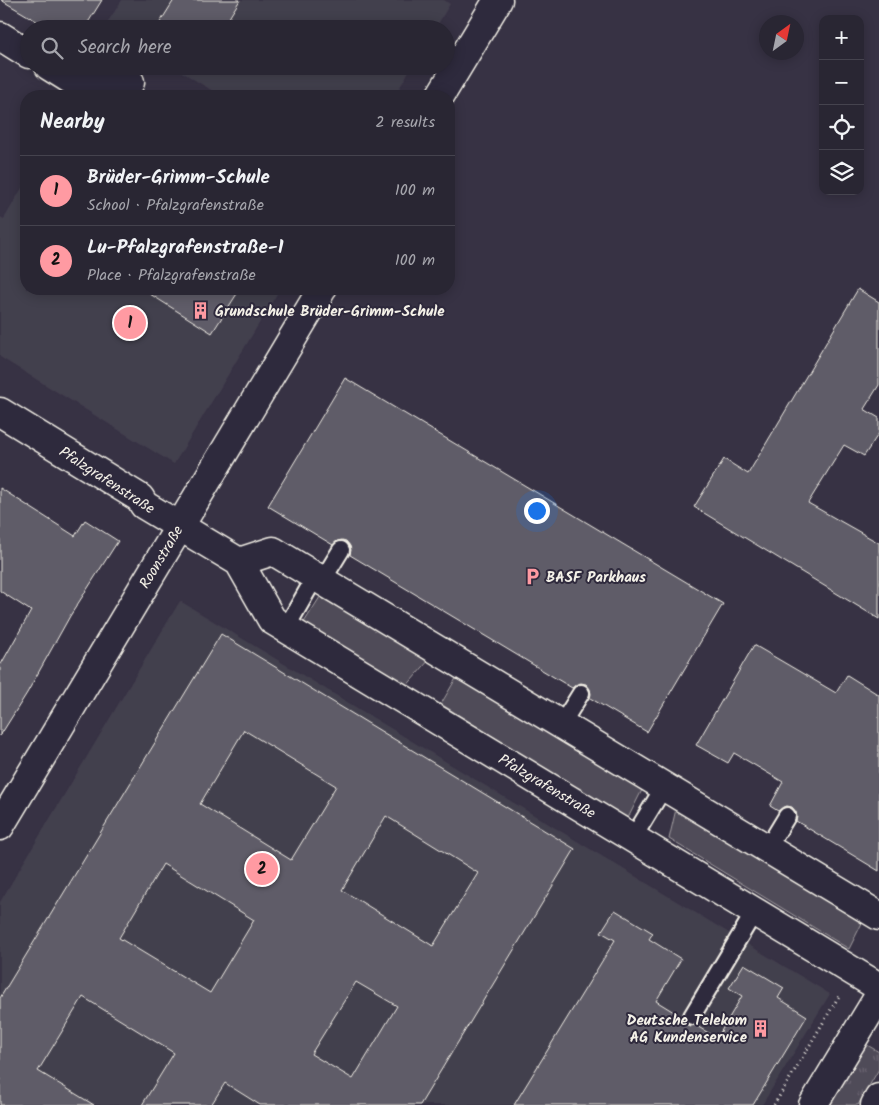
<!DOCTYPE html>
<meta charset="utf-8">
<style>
:root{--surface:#292633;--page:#312e3b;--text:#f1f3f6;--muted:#a5a5ac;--line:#45434e;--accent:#ff9aa2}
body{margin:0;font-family:Kalam,sans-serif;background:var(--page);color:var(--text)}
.controls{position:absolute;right:15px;top:15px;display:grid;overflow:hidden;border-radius:10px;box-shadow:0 2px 12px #0003}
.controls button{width:45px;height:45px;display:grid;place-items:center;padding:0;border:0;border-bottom:1px solid var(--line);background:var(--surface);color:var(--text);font:25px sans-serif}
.compass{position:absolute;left:759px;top:15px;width:45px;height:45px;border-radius:50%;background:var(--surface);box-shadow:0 2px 12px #0003;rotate:33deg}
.you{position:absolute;left:536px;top:510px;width:18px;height:18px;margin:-12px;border:4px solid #fff;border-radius:50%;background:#1a73e8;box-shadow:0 0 0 8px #1a73e833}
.badge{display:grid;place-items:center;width:32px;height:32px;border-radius:50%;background:var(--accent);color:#111;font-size:16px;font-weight:700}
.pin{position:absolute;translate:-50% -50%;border:2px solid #fff;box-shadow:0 1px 5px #0006}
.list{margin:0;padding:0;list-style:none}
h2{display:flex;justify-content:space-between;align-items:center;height:65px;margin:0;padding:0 20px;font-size:21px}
h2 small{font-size:16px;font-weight:400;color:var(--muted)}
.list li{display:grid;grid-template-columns:32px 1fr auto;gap:15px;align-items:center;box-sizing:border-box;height:70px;padding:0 20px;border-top:1px solid var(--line)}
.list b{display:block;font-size:19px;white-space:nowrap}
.list p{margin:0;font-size:16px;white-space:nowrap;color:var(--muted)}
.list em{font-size:16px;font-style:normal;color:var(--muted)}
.icon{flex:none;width:28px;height:28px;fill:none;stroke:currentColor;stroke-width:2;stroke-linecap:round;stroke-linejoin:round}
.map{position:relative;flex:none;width:879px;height:1105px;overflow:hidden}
.search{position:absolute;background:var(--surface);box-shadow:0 2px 12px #0003;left:20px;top:20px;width:435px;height:55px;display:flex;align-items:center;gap:12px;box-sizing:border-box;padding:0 18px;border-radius:28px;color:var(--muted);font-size:19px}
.panel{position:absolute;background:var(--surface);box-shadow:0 2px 12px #0003;left:20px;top:90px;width:435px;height:205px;border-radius:20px}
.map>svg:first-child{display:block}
.built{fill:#433f4e}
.grass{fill:url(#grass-tufts);stroke:#a29ea0}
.park{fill:#504b59;stroke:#a29ea0}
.building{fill:#5f5c67;stroke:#f4f1e8;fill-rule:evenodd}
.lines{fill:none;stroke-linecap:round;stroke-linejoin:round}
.service-casing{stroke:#f4f1e8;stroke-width:20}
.minor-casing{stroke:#f4f1e8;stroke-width:31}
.tertiary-casing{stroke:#f4f1e8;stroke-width:31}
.path{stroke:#f4f1e8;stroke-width:3;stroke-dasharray:1 4;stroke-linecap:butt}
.service{stroke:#2f2a3d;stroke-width:16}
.minor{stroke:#2f2a3d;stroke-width:28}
.tertiary{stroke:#2f2a3d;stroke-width:28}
.labels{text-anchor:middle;stroke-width:4;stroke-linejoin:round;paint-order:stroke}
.poi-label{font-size:15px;font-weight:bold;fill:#f4f1e8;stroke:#2f2a3d;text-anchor:start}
.street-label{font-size:15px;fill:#f4f1e8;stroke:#2f2a3d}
</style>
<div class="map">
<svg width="879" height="1105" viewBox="0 0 879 1105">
<defs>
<pattern id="grass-tufts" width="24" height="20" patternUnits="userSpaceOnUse" patternTransform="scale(1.25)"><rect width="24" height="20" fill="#504b59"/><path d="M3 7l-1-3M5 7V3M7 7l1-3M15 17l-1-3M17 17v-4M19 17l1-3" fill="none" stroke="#6a6571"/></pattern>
</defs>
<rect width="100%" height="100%" fill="#373244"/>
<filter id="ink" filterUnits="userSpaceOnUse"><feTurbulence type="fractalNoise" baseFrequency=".02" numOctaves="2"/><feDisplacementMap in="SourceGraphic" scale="10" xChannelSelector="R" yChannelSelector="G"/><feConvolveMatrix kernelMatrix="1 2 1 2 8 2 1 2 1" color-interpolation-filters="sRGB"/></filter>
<g filter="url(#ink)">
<path class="built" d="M122,0h322l6,4 -15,25h-325l-5,-3z
M172,66h240l-17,30h-174z
M26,181v108h254l-106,175 -174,-107v-140l4,2z
M180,601l650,393 -68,111h-762v-203z"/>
<path class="grass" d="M862,1042l17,10v17l-21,36h-34z"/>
<path class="park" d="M320,597l109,63 -24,28 -102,-64z
M458,675l185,113 -16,32 -186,-116z
M676,809l186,114 -13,26 -180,-110z"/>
<path class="building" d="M1,0h101l-18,29h-34z
M174,0h66l-18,29h-66z
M142,289h98l-28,44z
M858,289l21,13v83l-15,24 15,9v15l-15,23 -20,-11 -36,58 71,40v76l-185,-112 30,-48 24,15z
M345,378l378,226 -76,128 -57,-34 1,-4 -1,-5 -4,-5 -5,-1 -4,1 -5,4 -222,-133 1,-5 -1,-4 -4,-5 -4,-1 -5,1 -4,4 -65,-39z
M0,488l75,48 10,-16 33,21 -48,75 -43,77 -27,43v-70l31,-55 -31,-20z
M221,634l354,215 -155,256h-160l-35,-22 -14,22h-69l32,-52 -91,-56 -45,74 56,34h-94v-107zM244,730l92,56 -45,74 -91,-56zM386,816l92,57 -45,73 -91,-56zM163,864l91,56 -44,73 -91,-55zM356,982l41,24 -44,73 -42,-25z
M754,645l82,48 11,-18 32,20v176l-83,-50 1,-4 -1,-5 -4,-5 -5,-1 -4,1 -5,4 -8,-5 13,-24 -49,-29 -6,10 -32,-18z
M615,910l38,23 -4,6 32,20 -25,42 26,16 2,4 3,4 4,1 4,-1 22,13 25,-42 -13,-8 15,-24 40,24 -6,10 29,18 -54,89h-239l101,-165 -14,-8z"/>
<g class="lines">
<defs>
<path id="service" d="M286,628l24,-42 12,-5 19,-31
M561,725l20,-32
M633,838l31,-51
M767,849l20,-33
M692,1016l63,-105"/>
<path id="minor" d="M0,36l29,18
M49,66l32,20 49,-4
M440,96l58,-96
M0,412l140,86 4,7 95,57 33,58 607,367
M239,562l34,-11 606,365
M0,826l322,-537"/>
<path id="tertiary" d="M813,1105l66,-109
M875,1105l4,-7"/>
</defs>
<use href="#service" class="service-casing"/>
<use href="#minor" class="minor-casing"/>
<use href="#tertiary" class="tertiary-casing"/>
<path class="path" d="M774,1105l65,-109"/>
<use href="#service" class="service"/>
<use href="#minor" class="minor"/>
<use href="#tertiary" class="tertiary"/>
</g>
</g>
<defs>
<symbol id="building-bare" viewBox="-9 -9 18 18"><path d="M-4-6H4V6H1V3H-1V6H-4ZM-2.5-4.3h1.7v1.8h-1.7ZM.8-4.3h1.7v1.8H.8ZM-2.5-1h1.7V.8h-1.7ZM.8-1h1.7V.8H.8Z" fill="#ff9aa2" stroke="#2f2a3d" stroke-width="2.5" paint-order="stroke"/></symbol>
<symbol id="parking-bare" viewBox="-9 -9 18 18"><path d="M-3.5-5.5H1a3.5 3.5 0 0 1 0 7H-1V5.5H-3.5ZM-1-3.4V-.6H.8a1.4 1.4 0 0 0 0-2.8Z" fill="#ff9aa2" stroke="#2f2a3d" stroke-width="2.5" paint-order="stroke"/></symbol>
</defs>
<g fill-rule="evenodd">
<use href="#building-bare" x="188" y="298" width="25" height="25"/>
<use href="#parking-bare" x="520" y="564" width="25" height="25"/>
<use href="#building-bare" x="748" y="1016" width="25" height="25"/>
</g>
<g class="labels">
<g class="poi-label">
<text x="215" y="316">Grundschule Brüder-Grimm-Schule</text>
<text x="546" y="582">BASF Parkhaus</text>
<text x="747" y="1025" text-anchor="end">Deutsche Telekom<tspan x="747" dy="17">AG Kundenservice</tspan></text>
</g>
<g class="street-label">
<text transform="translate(107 480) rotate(33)" y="5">Pfalzgrafenstraße</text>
<text transform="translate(161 557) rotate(-59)" y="5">Roonstraße</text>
<text transform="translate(547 786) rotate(31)" y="5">Pfalzgrafenstraße</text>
</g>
</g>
</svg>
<div class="controls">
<button>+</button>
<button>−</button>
<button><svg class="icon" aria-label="locate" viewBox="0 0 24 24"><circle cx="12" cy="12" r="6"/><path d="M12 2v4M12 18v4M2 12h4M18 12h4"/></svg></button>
<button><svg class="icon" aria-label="layers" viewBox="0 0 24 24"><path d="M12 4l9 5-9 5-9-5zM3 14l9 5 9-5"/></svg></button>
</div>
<svg class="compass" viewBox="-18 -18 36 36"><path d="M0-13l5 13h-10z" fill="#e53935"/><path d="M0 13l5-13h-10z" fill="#a5a5ac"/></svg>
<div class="you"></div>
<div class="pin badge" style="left:130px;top:323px">1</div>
<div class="pin badge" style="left:262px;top:869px">2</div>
<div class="search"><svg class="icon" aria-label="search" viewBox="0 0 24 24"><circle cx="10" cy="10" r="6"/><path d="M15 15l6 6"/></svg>Search here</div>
<section class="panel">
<h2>Nearby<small>2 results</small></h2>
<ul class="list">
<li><span class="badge">1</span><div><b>Brüder-Grimm-Schule</b><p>School · Pfalzgrafenstraße</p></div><em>100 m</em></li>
<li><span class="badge">2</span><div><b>Lu-Pfalzgrafenstraße-1</b><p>Place · Pfalzgrafenstraße</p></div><em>100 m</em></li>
</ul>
</section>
</div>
